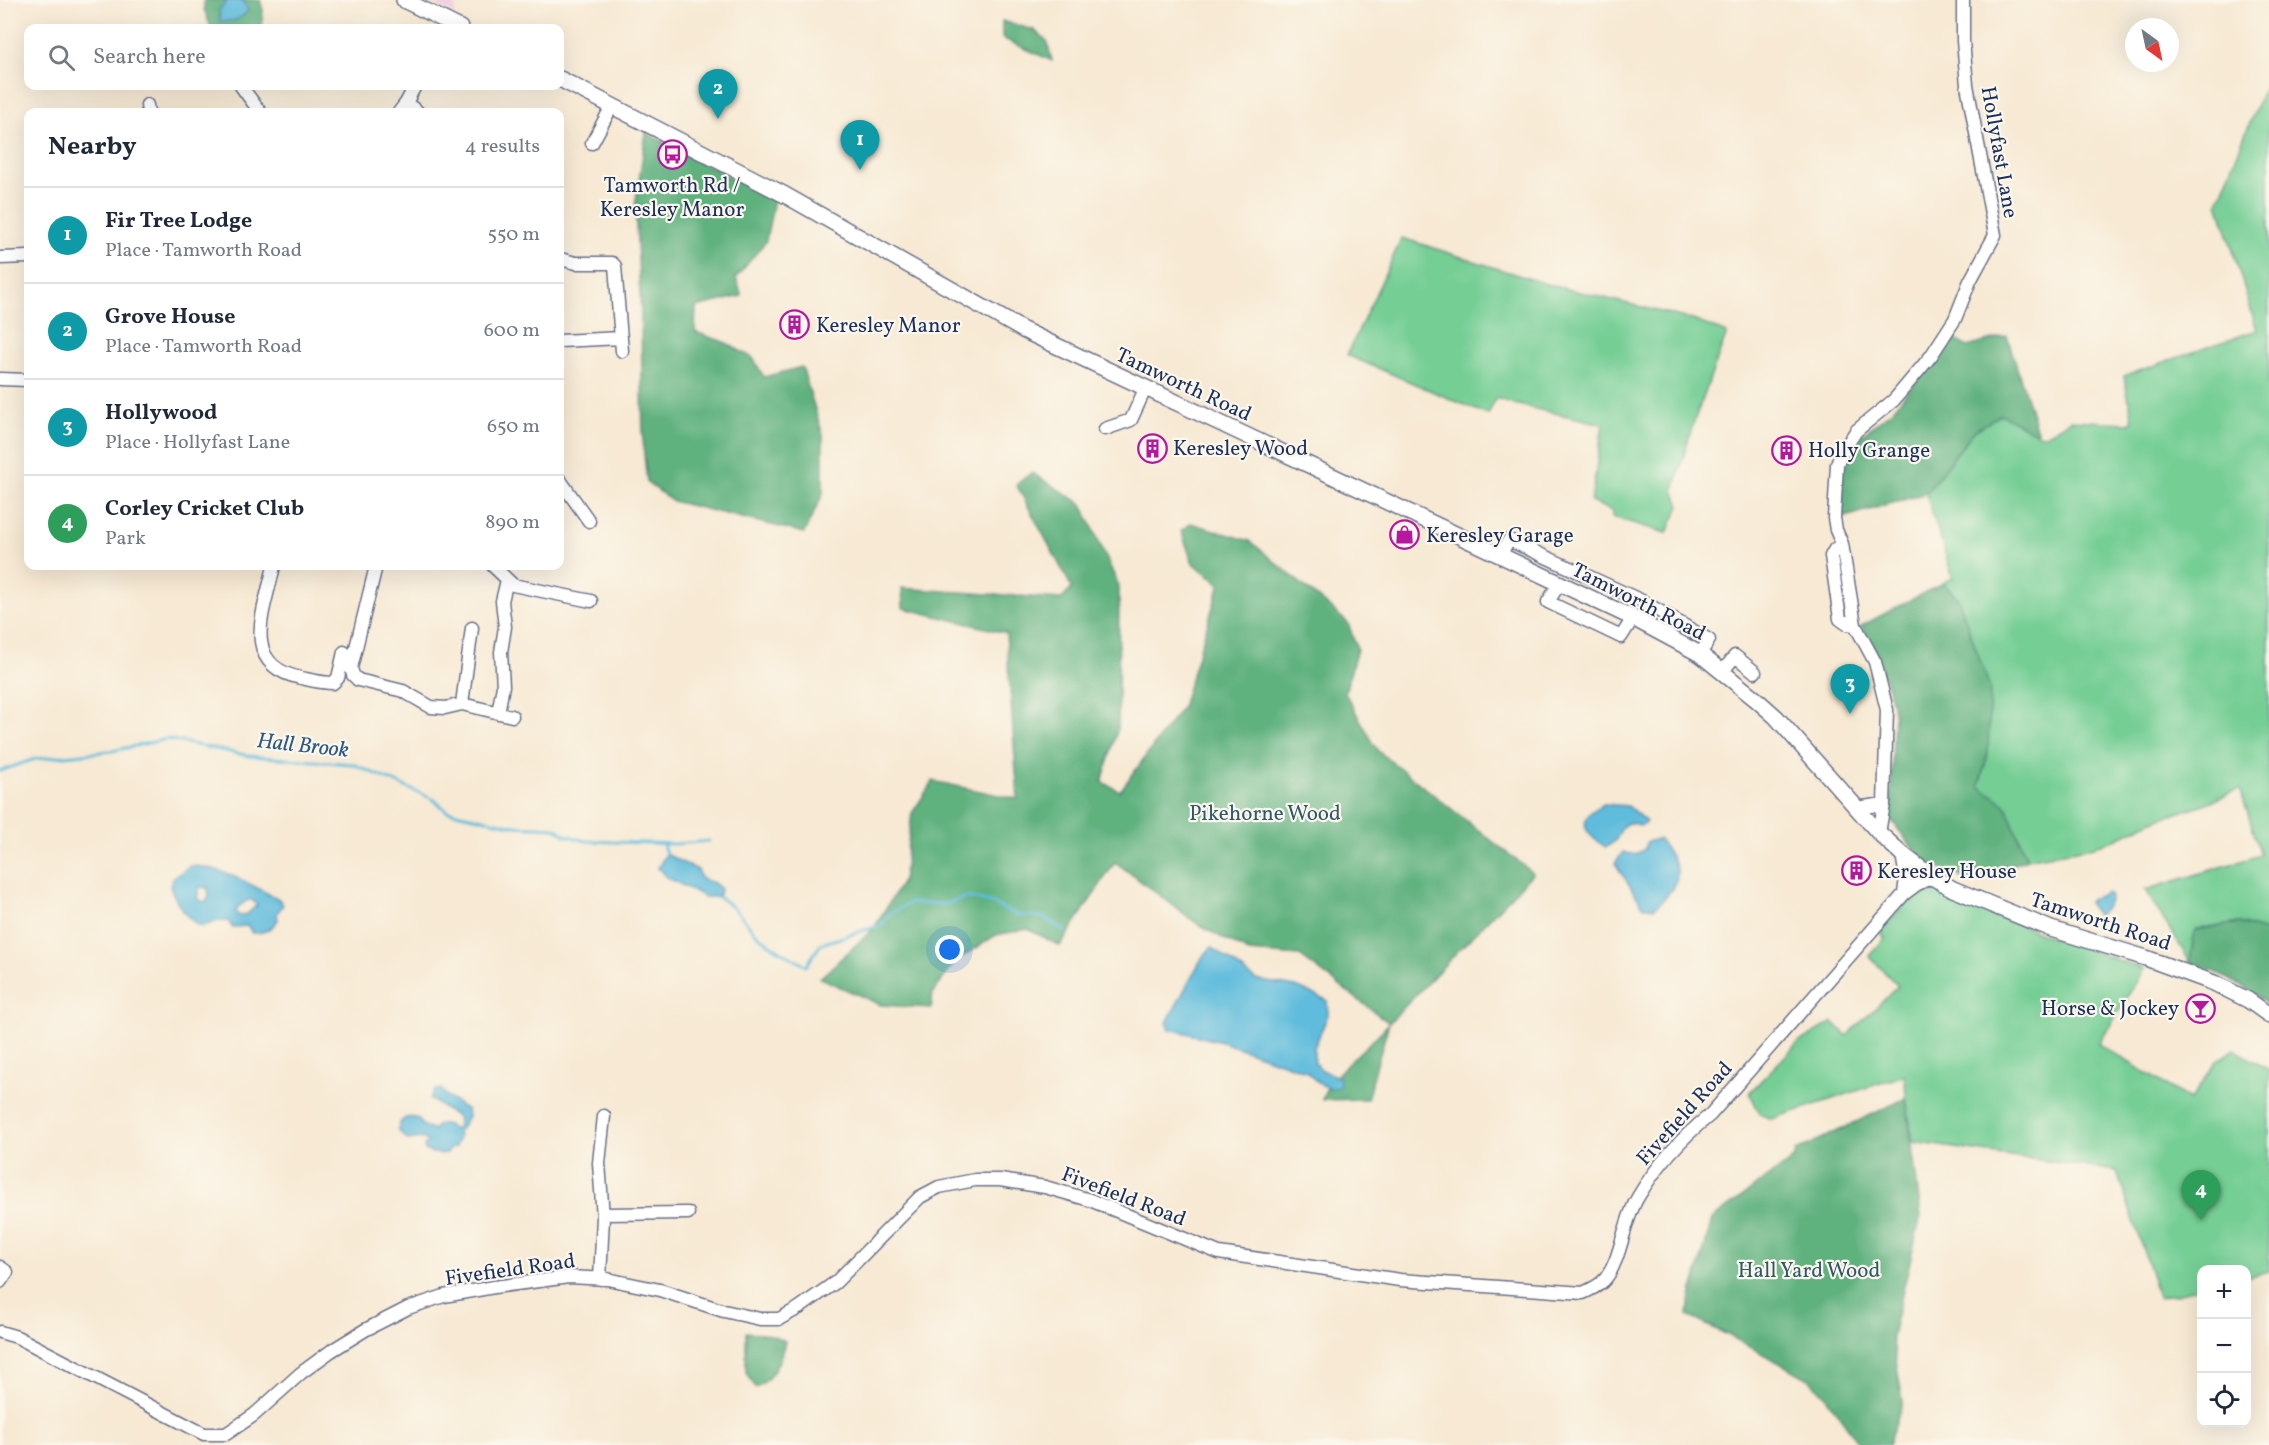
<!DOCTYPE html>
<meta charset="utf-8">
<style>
:root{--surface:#fff;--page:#f2f2f3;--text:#1f2937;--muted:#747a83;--line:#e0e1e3;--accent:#b5179e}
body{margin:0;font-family:Vollkorn,serif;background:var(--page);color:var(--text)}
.controls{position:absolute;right:18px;bottom:18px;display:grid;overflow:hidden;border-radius:12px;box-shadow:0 6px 24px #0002}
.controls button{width:54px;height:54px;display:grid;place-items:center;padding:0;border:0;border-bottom:2px solid var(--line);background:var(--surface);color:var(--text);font:30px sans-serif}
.compass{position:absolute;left:2125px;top:18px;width:54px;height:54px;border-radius:50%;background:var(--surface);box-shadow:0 6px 24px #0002;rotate:147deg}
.you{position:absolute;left:950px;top:950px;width:21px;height:21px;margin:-15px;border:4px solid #fff;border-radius:50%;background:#1a73e8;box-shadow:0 0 0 9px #1a73e833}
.badge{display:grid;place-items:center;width:39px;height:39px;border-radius:50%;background:var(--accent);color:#fff;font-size:20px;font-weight:700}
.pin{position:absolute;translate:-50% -50px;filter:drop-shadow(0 2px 3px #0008)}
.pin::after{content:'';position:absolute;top:32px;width:21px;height:18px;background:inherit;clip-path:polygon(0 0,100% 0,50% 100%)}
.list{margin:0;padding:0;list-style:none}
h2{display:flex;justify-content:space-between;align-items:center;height:78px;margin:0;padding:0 24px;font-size:26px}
h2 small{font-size:20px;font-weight:400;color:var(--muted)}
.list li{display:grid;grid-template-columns:39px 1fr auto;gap:18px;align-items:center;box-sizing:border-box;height:96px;padding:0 24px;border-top:2px solid var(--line)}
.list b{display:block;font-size:22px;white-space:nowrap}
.list p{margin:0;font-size:20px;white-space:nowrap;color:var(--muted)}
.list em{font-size:20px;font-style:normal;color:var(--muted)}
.icon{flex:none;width:33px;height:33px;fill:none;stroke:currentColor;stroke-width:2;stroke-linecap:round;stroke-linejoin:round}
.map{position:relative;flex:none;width:2269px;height:1445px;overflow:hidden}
.search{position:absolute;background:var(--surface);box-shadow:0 6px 24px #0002;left:24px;top:24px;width:540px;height:66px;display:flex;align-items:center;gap:15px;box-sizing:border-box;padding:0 21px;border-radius:12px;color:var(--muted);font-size:22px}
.panel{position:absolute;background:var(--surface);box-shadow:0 6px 24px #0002;left:24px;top:108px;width:540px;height:462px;border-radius:12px}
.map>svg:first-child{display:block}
.built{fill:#f1d0e3}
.green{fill:#74ce94;stroke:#487e79;stroke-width:1.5}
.forest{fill:#5fb17e;stroke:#3d706e;stroke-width:1.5}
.water{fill:#5ebcdc;stroke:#3c769d;stroke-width:1.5;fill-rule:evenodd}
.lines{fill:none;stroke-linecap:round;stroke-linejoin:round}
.stream{stroke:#5ebcdc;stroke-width:3}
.minor-casing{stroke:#687087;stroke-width:15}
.major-casing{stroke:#687087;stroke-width:18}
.minor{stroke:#fff;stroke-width:12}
.major{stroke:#fff;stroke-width:15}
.labels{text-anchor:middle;stroke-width:4.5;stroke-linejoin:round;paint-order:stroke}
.street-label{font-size:21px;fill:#1b2f5e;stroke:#fbf7ec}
.poi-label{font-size:21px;fill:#1b2f5e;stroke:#fbf7ec;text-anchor:start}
.park-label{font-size:21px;fill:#31576c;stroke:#fbf7ec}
.water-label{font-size:22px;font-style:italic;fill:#2f5984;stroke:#fbf7ec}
</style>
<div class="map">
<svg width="2269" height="1445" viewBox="0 0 2269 1445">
<rect width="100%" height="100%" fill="#fbf7ec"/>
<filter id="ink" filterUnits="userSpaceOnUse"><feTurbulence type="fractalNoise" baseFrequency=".0167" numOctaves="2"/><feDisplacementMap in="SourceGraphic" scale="12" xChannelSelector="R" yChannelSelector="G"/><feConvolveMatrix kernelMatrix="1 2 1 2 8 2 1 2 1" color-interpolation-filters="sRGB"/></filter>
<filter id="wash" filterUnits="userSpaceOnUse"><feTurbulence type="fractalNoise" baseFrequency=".008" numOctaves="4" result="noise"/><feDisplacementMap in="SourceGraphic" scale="24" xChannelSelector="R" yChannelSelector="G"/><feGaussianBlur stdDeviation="1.35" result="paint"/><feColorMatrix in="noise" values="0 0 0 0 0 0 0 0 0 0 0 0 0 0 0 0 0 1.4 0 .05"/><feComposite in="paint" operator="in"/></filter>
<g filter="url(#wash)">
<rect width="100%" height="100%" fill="#f7e9d3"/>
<path class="built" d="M425,0h30l1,15 -12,-6z"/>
<path class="green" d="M2269,75v857l-30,-9 -44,7 -5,32 -45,-72 116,-35 -21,-66 -33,14 -54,18 -41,20 -25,7 -60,11 -22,-55 -26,-17 9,-34 -30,-155 -15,-15 10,-5 -27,-85 48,-62 28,-18 36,21 7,1 26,-15 56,3 6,-2 -9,-45 133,-46 -39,-128z
M1402,238l141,45 147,36 37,14 -34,91 -19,66 6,16 -13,27 -55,-16 1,-6 -22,-9 12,-78 -89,-20 -18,-6 -8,17 -141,-60z
M1930,888l121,49 93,32 -45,75 91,56 26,-38 18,-13 35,21v201l-22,6 -1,-7h-44l-1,18 -42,10 -42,-127 -204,-29 -7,-44 -1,-23 -133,44 -11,-4 -12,-22 50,-51 34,-20 14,14 51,-50 -29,-30 16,-18 -5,-6 36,-40z"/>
<path class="forest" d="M204,0h56l3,10 -1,14 -8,4h-43l-7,-19z
M1002,21l32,9 13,11 5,20 -50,-23z
M646,133l128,67 -8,41 -30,37 6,18 -46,11 -1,25 29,10 29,16 11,19 38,-10 21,68v59l-19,39 -132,-32 -25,-19 -4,-37 -2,-131 -6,-107z
M1949,335l18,12 40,-11 31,98 -37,-20 -27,17 -48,62 -84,25 -2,-14 1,-29 15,-35 35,-29 32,-38z
M1032,473l50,31 37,82 -1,142 -16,54 18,9 62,-84 38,-123 -27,-21 -12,-32 10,-8 59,18 98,82 9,26 -12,44 33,58 155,122 -144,150 -22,76 -45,1c6,-25 50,-56 67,-77l-89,-67 -51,-4 -47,-25 -87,-65 -55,84 -32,-17 -32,6 -40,26 -23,32 -2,15 -50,-3 -61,-27 54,-50 29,-48 9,-67 21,-32 85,18 -12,-166 -103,-25 -1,-20 160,11 10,-11 -56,-104z
M1943,583l15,15 32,90 -2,65 -9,33 26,18 22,55 -59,21 -37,-15 -21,-20 -23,-31 4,-19 3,-83 -8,-31 -25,-55z
M2239,923l30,9v73c-22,-18 -52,-33 -79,-43l5,-32z
M1906,1098l15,118 -29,120 11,66 -15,43h-28l-37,-52 -14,-14 -81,-44 -40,-19 1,-11 23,-86 83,-62 1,-6z
M746,1332l26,3 13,6c-3,17 -12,38 -29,47l-10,-15z"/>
<path class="water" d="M228,0h15l5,11c-8,9 -15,11 -28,10l-1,-11z
M1604,804l24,2 18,16 -6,4c-18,-9 -18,4 -25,15 -2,2 -6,4 -9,6 -24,-14 -30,-29 -2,-43z
M1659,839c14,20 28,33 9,55 -5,6 -9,11 -14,14l-11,-2 -28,-43 8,-11c9,4 14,2 22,-3l1,-7z
M666,854l32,16 3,9 13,4 7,6 -3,8h-13l-39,-20 -8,-9z
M190,866c34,0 59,19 89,33l4,6 -6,8 1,7c-7,9 -14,14 -26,13l-4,-7 -16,1 -4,-6h-11l-16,6c-16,-10 -24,-23 -31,-41l3,-8zM200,887l8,1 1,10 -5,4 -4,-1 -3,-4zM248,900h4l5,5 -10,9 -8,2 -3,-4 2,-5z
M2107,893l3,2c0,7 -7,17 -12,21l-10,-13 5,-5z
M1212,947l44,33 40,7 31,13 1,15 -14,33v14l8,8 18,8v8l-9,3 -13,-6 -12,-12 -84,-29 -53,-13 -2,-7 36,-66z
M441,1089l7,8 19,13 1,6 -10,17 1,4 -4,10 -6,2 -1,4c-8,1 -15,1 -23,-3l-1,-4 4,-4 -3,-3 -6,-1 -11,2 -10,-10c2,-13 10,-14 21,-11l3,6 10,5 3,-1 1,-3c7,-3 12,-3 17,4l4,-3 2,-9 -29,-19 4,-8z"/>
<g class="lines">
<path class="stream" d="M0,771l35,-12 77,-8 55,-12 83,17 103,8 80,35 14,12 68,15 41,2 9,7 21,6 90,3 33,-3
M663,844l3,10
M718,897c17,9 24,21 37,35 13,14 35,24 51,34l15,-22 60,-19 9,-12 20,-10 36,1 21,-7 24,6 26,12 26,2 22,14"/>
</g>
</g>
<g filter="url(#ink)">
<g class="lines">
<defs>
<path id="minor" d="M241,86l19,26
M406,103l12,9
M147,105l1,7
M399,112l7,-9 9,-17
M592,143l20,-37
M0,258l28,-1
M560,259l16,4h36l3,3 7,85
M560,341l61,-3
M0,379l28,1
M1105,429l26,-9 14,-31
M560,480l29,41
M1842,544l-7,5 -4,7 9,63 7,5 8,1
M1500,555l9,-15 133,61 67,39 -9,14
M274,566c-9,43 -36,99 27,112 10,2 21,5 32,5l5,-5 6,-26
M376,566l-25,102 2,7 5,5 45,11 28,16 14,1 17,-4 50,12
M493,566l20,19 78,16
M1559,584l-11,18 73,35 12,-19
M1723,671l12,-15 20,16
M462,704l10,-76
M498,713l5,-27 -2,-34 4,-25 -3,-26 5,-21
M1856,808l28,-4
M1879,833l5,-29 3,-94 -12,-48 -20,-37 -13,-81 -6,-14 -2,-12 3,-54 6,-13 13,-20 38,-31 37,-44 24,-37 15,-38 25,-46 -28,-150 -4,-44v-41
M1902,854l4,23 -2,17
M603,1214l85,-1
M600,1279l3,-62 -4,-54 5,-47
M0,1282l7,-10 -7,-5
M0,1332l17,5 187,97h22l28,-19 47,-42 30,-22 34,-21 43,-22 36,-12 50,-9 75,-10 38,2 53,11 64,21 36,8h19l20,-11 37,-26 84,-85 19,-10 36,-7h25l45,7 45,13 129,53 181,27 183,13c8,-4 17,-7 23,-15 16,-21 17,-56 32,-81 19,-32 42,-58 72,-82l194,-221 12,-9 16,-8"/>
<path id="major" d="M404,0l56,28
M560,79l225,116 238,135 610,288 67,36 58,47 18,16 103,116 23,21 30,23 21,12 98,40 95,29 68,25 34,17 21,15"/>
</defs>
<use href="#minor" class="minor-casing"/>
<use href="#major" class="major-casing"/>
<use href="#minor" class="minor"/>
<use href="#major" class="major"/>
</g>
</g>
<defs>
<symbol id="bus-ring" viewBox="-11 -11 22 22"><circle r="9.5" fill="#fbf7ec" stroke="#b5179e" stroke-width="1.5"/><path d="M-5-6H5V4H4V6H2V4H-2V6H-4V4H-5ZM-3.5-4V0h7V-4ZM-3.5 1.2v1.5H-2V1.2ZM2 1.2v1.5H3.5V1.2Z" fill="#b5179e"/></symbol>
<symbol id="building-ring" viewBox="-11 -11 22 22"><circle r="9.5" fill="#fbf7ec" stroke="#b5179e" stroke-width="1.5"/><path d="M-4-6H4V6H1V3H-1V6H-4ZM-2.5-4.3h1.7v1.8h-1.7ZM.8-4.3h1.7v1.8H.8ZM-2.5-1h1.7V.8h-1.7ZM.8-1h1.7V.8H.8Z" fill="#b5179e"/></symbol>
<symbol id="shop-ring" viewBox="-11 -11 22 22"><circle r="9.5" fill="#fbf7ec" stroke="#b5179e" stroke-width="1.5"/><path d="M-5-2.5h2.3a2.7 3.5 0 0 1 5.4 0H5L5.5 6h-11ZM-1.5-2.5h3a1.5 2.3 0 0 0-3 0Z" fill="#b5179e"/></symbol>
<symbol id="bar-ring" viewBox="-11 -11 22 22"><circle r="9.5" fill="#fbf7ec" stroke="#b5179e" stroke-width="1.5"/><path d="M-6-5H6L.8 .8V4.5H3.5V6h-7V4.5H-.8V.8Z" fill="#b5179e"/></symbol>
</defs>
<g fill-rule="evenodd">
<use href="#bus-ring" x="656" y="138" width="33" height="33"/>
<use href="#building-ring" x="778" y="308" width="33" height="33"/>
<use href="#building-ring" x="1136" y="432" width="33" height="33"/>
<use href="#building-ring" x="1770" y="434" width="33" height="33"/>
<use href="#shop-ring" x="1388" y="518" width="33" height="33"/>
<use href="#building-ring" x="1840" y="854" width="33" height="33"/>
<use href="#bar-ring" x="2184" y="992" width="33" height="33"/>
</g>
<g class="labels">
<g class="street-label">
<text transform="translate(2000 152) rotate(80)" y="7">Hollyfast Lane</text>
<text transform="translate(1184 384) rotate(25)" y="7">Tamworth Road</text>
<text transform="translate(1639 601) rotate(27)" y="7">Tamworth Road</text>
<text transform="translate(2101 921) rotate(18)" y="7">Tamworth Road</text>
<text transform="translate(1684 1113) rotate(-48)" y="7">Fivefield Road</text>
<text transform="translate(1124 1196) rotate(21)" y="7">Fivefield Road</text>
<text transform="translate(510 1269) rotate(-8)" y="7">Fivefield Road</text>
</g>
<g class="poi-label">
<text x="672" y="192" text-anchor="middle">Tamworth Rd /<tspan x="672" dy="24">Keresley Manor</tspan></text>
<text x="816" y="332">Keresley Manor</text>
<text x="1173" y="455">Keresley Wood</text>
<text x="1808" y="457">Holly Grange</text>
<text x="1426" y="542">Keresley Garage</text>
<text x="1877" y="878">Keresley House</text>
<text x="2179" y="1015" text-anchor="end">Horse &amp; Jockey</text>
</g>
<g class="park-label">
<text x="1265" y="820">Pikehorne Wood</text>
<text x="1809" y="1277">Hall Yard Wood</text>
</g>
<g class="water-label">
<text transform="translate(303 744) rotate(6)" y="8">Hall Brook</text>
</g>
</g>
</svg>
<div class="controls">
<button>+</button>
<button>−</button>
<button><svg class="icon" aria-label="locate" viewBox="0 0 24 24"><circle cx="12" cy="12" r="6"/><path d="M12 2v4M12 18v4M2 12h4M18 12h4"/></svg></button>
</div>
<svg class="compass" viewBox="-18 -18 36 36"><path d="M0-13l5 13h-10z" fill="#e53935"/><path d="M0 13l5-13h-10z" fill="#747a83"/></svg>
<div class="you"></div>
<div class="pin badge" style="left:860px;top:170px;background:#0f9aa8">1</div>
<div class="pin badge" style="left:718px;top:119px;background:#0f9aa8">2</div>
<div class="pin badge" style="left:1850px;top:714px;background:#0f9aa8">3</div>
<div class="pin badge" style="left:2201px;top:1220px;background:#2e9e5b">4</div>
<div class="search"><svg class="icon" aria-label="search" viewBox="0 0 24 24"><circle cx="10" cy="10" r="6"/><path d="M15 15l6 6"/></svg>Search here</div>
<section class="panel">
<h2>Nearby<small>4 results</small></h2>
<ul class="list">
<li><span class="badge" style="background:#0f9aa8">1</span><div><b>Fir Tree Lodge</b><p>Place · Tamworth Road</p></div><em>550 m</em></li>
<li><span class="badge" style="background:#0f9aa8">2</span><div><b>Grove House</b><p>Place · Tamworth Road</p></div><em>600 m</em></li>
<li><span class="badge" style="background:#0f9aa8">3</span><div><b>Hollywood</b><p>Place · Hollyfast Lane</p></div><em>650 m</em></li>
<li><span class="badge" style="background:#2e9e5b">4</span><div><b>Corley Cricket Club</b><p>Park</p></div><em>890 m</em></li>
</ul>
</section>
</div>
